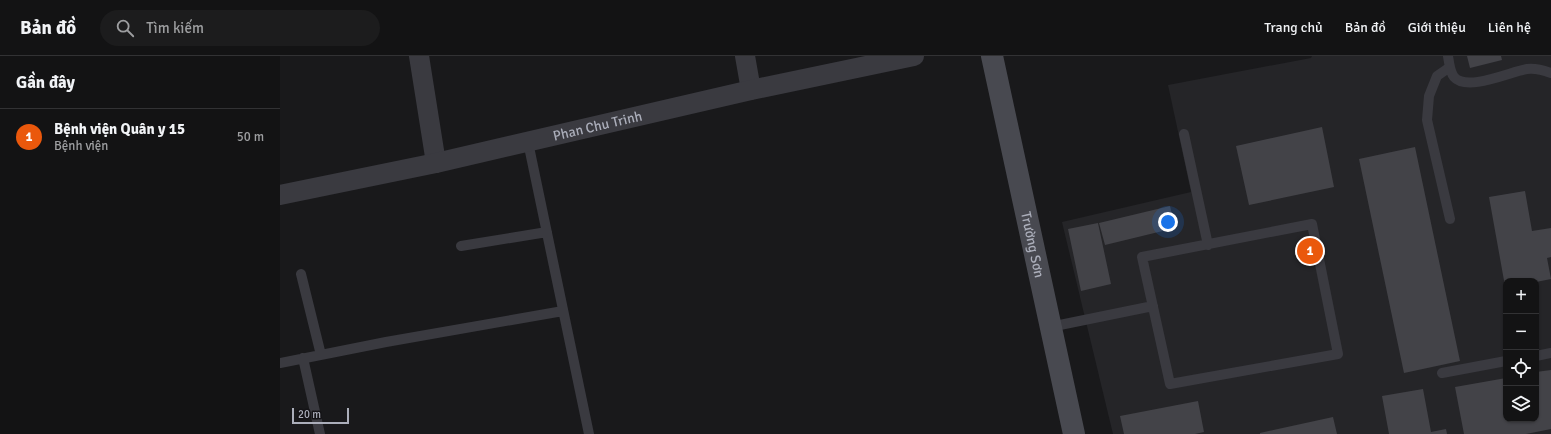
<!DOCTYPE html>
<html lang="vi">
<meta charset="utf-8">
<style>
:root{--surface:#131314;--page:#1c1c1d;--text:#f1f3f6;--muted:#9d9ea0;--line:#323234;--accent:#ea580c}
body{margin:0;font-family:Signika,sans-serif;background:var(--page);color:var(--text)}
.controls{position:absolute;right:12px;bottom:12px;display:grid;overflow:hidden;border-radius:8px;box-shadow:0 1px 3px #0004}
.controls button{width:36px;height:36px;display:grid;place-items:center;padding:0;border:0;border-bottom:1px solid var(--line);background:var(--surface);color:var(--text);font:20px sans-serif}
.scale{position:absolute;left:12px;bottom:10px;width:57px;box-sizing:border-box;padding-left:4px;border:2px solid #abaeba;border-top:0;font-size:11px;line-height:14px;white-space:nowrap;color:#abaeba;-webkit-text-stroke:3px #141316;paint-order:stroke}
.you{position:absolute;left:888px;top:166px;width:14px;height:14px;margin:-10px;border:3px solid #fff;border-radius:50%;background:#1a73e8;box-shadow:0 0 0 6px #1a73e833}
.badge{display:grid;place-items:center;width:26px;height:26px;border-radius:50%;background:var(--accent);color:#fff;font-size:13px;font-weight:700}
.pin{position:absolute;translate:-50% -50%;border:2px solid #fff;box-shadow:0 1px 4px #0006}
.list{margin:0;padding:0;list-style:none}
h2{display:flex;justify-content:space-between;align-items:center;height:52px;margin:0;padding:0 16px;font-size:17px}
h2 small{font-size:13px;font-weight:400;color:var(--muted)}
.list li{display:grid;grid-template-columns:26px 1fr auto;gap:12px;align-items:center;box-sizing:border-box;height:56px;padding:0 16px;border-top:1px solid var(--line)}
.list b{display:block;font-size:15px;white-space:nowrap}
.list p{margin:0;font-size:13px;white-space:nowrap;color:var(--muted)}
.list em{font-size:13px;font-style:normal;color:var(--muted)}
.icon{flex:none;width:22px;height:22px;fill:none;stroke:currentColor;stroke-width:2;stroke-linecap:round;stroke-linejoin:round}
.map{position:relative;flex:none;width:1271px;height:378px;overflow:hidden}
header{display:flex;align-items:center;gap:24px;box-sizing:border-box;height:56px;padding:0 20px;background:var(--surface);border-bottom:1px solid var(--line)}
header strong{font-size:19px}
nav{display:flex;gap:22px;margin-inline-start:auto;font-size:14px}
.search{width:280px;height:36px;background:var(--page);display:flex;align-items:center;gap:10px;box-sizing:border-box;padding:0 14px;border-radius:22px;color:var(--muted);font-size:15px}
main{display:flex}
aside{flex:1;background:var(--surface)}
.map>svg:first-child{display:block}
.built{fill:#252528;fill-rule:evenodd}
.building{fill:#434348}
.lines{fill:none;stroke-linecap:round;stroke-linejoin:round}
.lane{stroke:#3a3a40;stroke-width:10}
.street{stroke:#3a3a40;stroke-width:20}
.secondary{stroke:#484950;stroke-width:22}
.labels{text-anchor:middle;stroke-width:4;stroke-linejoin:round;paint-order:stroke}
.street-label{font-size:14px;fill:#abaeba;stroke:#141316}
</style>
<header>
<strong>Bản đồ</strong>
<div class="search"><svg class="icon" aria-label="search" viewBox="0 0 24 24"><circle cx="10" cy="10" r="6"/><path d="M15 15l6 6"/></svg>Tìm kiếm</div>
<nav><a>Trang chủ</a><a>Bản đồ</a><a>Giới thiệu</a><a>Liên hệ</a></nav>
</header>
<main>
<aside>
<h2>Gần đây<small></small></h2>
<ul class="list">
<li><span class="badge">1</span><div><b>Bệnh viện Quân y 15</b><p>Bệnh viện</p></div><em>50 m</em></li>
</ul>
</aside>
<div class="map">
<svg width="1271" height="378" viewBox="0 0 1271 378">
<rect width="100%" height="100%" fill="#19191b"/>
<path class="built" d="M1032,0h239v378h-438l-51,-212 129,-30 -23,-107 143,-27zM1226,225h30v138h-30z"/>
<path class="building" d="M1187,0h34l1,4 -32,8z
M1042,71l12,60 -85,18 -13,-59z
M1135,91l45,214 -56,12 -45,-214z
M1245,135l7,40 19,-3v29l-4,1 4,21 -15,3 -30,-1 -1,5 -16,-89z
M890,150l5,22 -70,17 -6,-22z
M818,167l13,61 -30,7 -13,-62z
M1271,314v59l-25,5h-62l-9,-47 51,-9v41h30v-47z
M1143,333l8,43 15,-3 1,5h-58l-7,-38z
M918,345l6,31 -9,2h-71l-4,-18z
M1053,361l4,17h-77v-1z"/>
<g class="lines">
<path class="lane" d="M1168,0c1,7 2,16 6,21 13,15 56,-5 73,-8 9,-1 16,1 24,4
M1170,11l-13,9 -8,20 -2,24 23,99
M904,78l24,111
M248,86l61,292
M1032,168l26,130 -168,30 -28,-127z
M181,190l86,-14
M21,218l20,81
M770,271l103,-21
M1256,300l15,-3
M23,302l17,76
M0,307l106,-21 177,-31
M1162,317l64,-12"/>
<g class="street">
<path d="M139,0l17,107"/>
<path d="M465,0l6,34"/>
<path id="s1" d="M0,139l156,-32 315,-73 163,-34"/>
</g>
<path class="secondary" id="s2" d="M712,0l82,378"/>
</g>
<g class="labels">
<g class="street-label">
<text dy="5" stroke="none"><textPath href="#s1" startOffset="325">Phan Chu Trinh</textPath></text>
<text dy="5" stroke="none"><textPath href="#s2" startOffset="193">Trường Sơn</textPath></text>
</g>
</g>
</svg>
<div class="controls">
<button>+</button>
<button>−</button>
<button><svg class="icon" aria-label="locate" viewBox="0 0 24 24"><circle cx="12" cy="12" r="6"/><path d="M12 2v4M12 18v4M2 12h4M18 12h4"/></svg></button>
<button><svg class="icon" aria-label="layers" viewBox="0 0 24 24"><path d="M12 4l9 5-9 5-9-5zM3 14l9 5 9-5"/></svg></button>
</div>
<div class="scale">20 m</div>
<div class="you"></div>
<div class="pin badge" style="left:1030px;top:195px">1</div>
</div>
</main>
